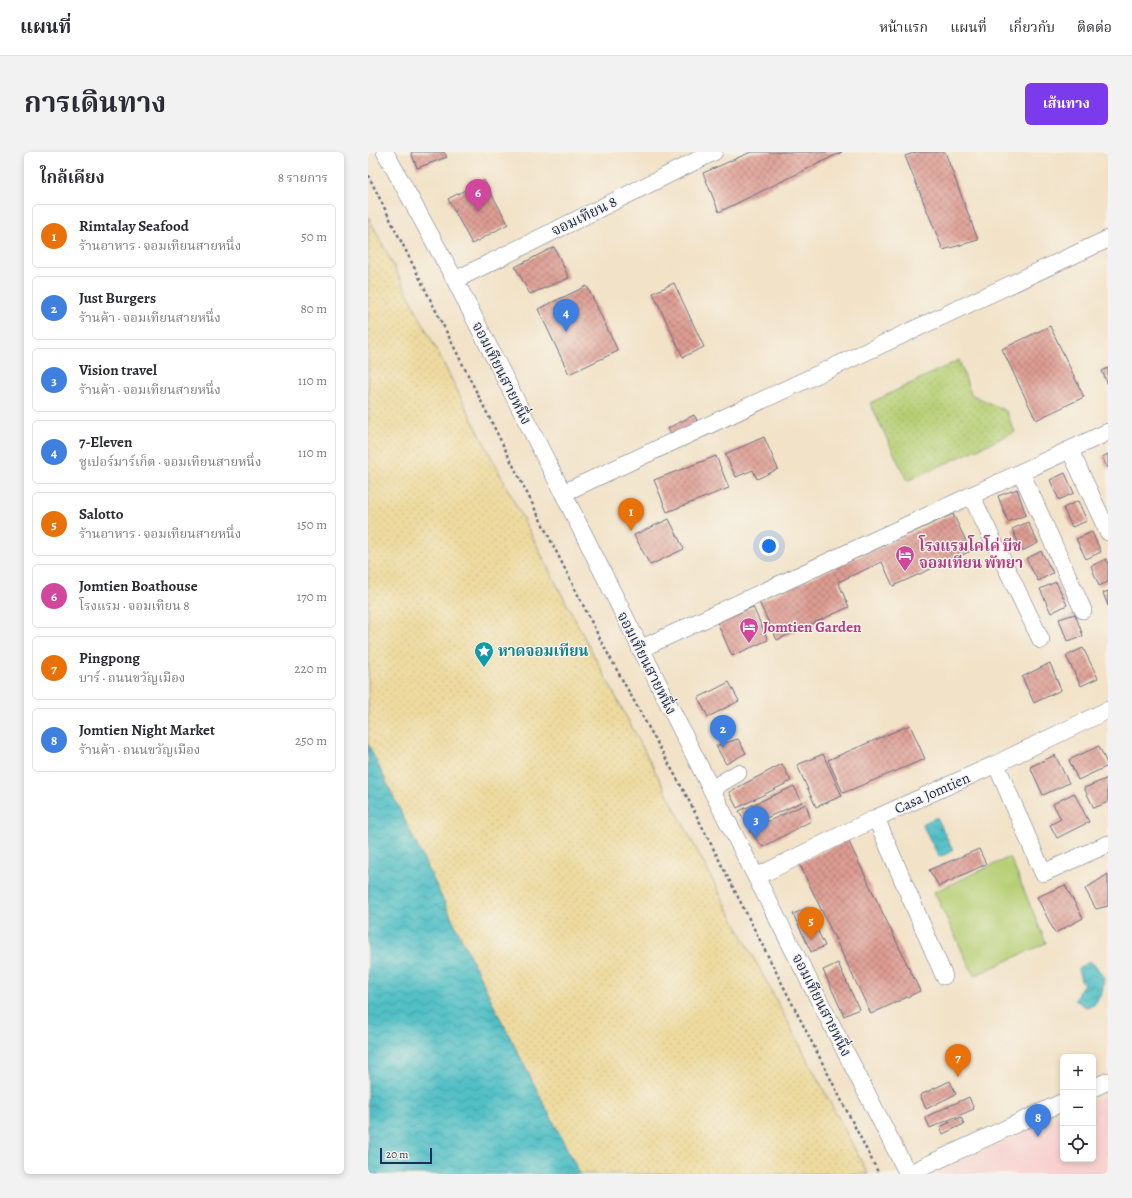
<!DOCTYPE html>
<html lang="th">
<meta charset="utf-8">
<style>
:root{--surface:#fff;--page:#f2f2f3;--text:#2b2b33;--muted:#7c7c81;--line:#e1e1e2;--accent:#7c3aed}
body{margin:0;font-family:Alegreya,"Noto Serif Thai",serif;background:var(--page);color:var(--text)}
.controls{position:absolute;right:12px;bottom:12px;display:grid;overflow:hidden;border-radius:6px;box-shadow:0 2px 6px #0003}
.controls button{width:36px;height:36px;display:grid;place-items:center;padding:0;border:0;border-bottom:1px solid var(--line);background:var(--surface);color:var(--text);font:20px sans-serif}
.scale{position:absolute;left:12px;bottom:10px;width:52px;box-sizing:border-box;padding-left:4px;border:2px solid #1b2f5e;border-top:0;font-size:11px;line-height:14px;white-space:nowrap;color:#1b2f5e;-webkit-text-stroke:3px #f7f3e8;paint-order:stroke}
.you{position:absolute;left:401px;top:394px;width:14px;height:14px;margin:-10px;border:3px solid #fff;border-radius:50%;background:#1a73e8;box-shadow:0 0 0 6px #1a73e833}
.badge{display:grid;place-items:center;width:26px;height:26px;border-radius:50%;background:var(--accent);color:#fff;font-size:13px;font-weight:700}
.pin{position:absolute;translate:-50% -33px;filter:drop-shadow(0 1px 2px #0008)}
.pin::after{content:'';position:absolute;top:21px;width:14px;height:12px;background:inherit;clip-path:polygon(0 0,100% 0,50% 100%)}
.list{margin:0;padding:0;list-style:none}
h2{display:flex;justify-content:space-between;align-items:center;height:52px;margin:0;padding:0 16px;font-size:17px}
h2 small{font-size:13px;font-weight:400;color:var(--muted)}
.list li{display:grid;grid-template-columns:26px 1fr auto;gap:12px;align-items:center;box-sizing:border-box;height:64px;margin:0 8px 8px;padding:0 8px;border:1px solid var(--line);border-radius:6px}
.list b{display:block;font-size:15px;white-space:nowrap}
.list p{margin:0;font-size:13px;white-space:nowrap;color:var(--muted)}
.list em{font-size:13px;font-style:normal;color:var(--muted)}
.icon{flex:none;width:22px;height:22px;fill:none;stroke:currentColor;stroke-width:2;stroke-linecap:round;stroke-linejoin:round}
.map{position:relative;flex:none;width:740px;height:1022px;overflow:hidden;border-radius:6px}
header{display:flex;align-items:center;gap:24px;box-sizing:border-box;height:56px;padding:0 20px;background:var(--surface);border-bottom:1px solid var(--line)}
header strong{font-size:19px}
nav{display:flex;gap:22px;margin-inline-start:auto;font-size:14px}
.intro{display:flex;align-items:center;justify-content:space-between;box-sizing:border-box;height:96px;padding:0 24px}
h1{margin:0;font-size:28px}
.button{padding:10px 18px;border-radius:6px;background:var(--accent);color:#fff;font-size:14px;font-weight:700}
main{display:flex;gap:24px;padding:0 24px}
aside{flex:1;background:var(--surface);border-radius:6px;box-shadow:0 2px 6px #0003}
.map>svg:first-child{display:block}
.built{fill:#f7d0cf}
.grass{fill:url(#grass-dots);stroke:#687f69}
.sand{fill:url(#sand-dots);stroke:#84847e}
.park{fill:#b6cf74;stroke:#687f69}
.water{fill:url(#water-waves);stroke:#367892}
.building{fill:url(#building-cross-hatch)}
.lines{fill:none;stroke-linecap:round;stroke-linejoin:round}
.minor-casing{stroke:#666e83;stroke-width:18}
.path{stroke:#666e83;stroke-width:2.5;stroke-dasharray:3 3;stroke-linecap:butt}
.minor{stroke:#fff;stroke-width:17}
.labels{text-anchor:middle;stroke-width:3;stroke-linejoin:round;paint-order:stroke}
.street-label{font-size:15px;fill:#1b2f5e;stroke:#f7f3e8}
.hotel-label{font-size:15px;font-weight:bold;fill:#b23c85;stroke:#f7f3e8;text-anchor:start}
.culture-label{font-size:15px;font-weight:bold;fill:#0d838f;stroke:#f7f3e8;text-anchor:start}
</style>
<header>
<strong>แผนที่</strong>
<nav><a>หน้าแรก</a><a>แผนที่</a><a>เกี่ยวกับ</a><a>ติดต่อ</a></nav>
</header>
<div class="intro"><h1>การเดินทาง</h1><a class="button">เส้นทาง</a></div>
<main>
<aside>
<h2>ใกล้เคียง<small>8 รายการ</small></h2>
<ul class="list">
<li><span class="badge" style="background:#e8710a">1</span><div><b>Rimtalay Seafood</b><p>ร้านอาหาร · จอมเทียนสายหนึ่ง</p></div><em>50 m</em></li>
<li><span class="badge" style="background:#3f7fe0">2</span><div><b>Just Burgers</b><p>ร้านค้า · จอมเทียนสายหนึ่ง</p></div><em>80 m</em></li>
<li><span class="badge" style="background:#3f7fe0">3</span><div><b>Vision travel</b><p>ร้านค้า · จอมเทียนสายหนึ่ง</p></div><em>110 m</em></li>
<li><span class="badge" style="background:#3f7fe0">4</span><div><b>7-Eleven</b><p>ซูเปอร์มาร์เก็ต · จอมเทียนสายหนึ่ง</p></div><em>110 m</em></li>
<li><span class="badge" style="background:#e8710a">5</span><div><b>Salotto</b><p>ร้านอาหาร · จอมเทียนสายหนึ่ง</p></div><em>150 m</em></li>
<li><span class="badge" style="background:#d1479c">6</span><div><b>Jomtien Boathouse</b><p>โรงแรม · จอมเทียน 8</p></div><em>170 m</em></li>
<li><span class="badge" style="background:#e8710a">7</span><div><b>Pingpong</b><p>บาร์ · ถนนขวัญเมือง</p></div><em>220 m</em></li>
<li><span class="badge" style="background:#3f7fe0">8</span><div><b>Jomtien Night Market</b><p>ร้านค้า · ถนนขวัญเมือง</p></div><em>250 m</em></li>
</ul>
</aside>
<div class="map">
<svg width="740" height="1022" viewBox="0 0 740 1022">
<defs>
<pattern id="grass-dots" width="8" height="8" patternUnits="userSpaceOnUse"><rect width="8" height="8" fill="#b6cf74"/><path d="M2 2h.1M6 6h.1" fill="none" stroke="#9cb267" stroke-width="1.8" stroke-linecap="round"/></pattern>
<pattern id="sand-dots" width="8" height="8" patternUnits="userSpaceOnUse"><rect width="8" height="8" fill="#eeda9e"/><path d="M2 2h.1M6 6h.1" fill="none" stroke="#ccbb8a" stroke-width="1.8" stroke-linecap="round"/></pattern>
<pattern id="water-waves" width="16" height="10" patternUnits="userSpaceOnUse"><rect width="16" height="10" fill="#51c0c6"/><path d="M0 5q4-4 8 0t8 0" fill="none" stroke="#429ca4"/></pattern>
<pattern id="building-cross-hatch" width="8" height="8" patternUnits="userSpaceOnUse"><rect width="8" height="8" fill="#de9d93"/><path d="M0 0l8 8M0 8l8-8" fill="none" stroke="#b3807b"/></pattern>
</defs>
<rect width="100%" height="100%" fill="#f7f3e8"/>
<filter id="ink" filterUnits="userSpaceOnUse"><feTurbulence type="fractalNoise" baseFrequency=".025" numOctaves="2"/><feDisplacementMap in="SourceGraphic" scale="8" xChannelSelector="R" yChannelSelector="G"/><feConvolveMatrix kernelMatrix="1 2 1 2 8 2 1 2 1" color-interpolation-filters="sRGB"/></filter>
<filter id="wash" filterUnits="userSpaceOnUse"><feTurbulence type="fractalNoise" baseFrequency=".012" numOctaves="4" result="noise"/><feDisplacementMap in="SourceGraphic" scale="16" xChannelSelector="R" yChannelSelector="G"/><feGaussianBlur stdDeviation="0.9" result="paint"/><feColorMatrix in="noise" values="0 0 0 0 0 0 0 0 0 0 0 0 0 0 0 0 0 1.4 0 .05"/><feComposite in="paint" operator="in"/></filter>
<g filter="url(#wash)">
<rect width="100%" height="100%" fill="#f2e2c7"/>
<path class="built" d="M740,943v79h-176l131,-59v44h30v-58z"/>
<path class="grass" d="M591,208l12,34 35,17 9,21 -108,49 -37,-78z"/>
<path class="sand" d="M0,64l193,377 307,581h-288l-82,-160 -130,-270z"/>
<path class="park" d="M642,705l36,86 -72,33 -40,-84z"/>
<path class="water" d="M0,592l130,270 82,160h-212z
M569,665l16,34 -14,6 -17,-33z
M722,809l6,5 8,12 -2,15 -8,12 -8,2 -11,-7 4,-9 5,-7 -3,-4 -3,-11z"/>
<g id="blocks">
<path class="building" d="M43,0h33l3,5 -30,11z
M383,0h91l-123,60 -16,-39z
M548,0h29l33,88 -35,10 -38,-94z
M116,28l24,44 -36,20 -24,-45z
M186,95l15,31 -39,16 -15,-27z
M306,131l30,64 -21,10 -30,-64z
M219,134l31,65 -49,23 -31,-65z
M682,174l34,71 -48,23 -34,-71z
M740,216v17l-6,-14z
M326,263l6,11 -27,13 -5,-11z
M396,285l14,32 -21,10 -4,-9 -17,7 -11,-23z
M740,302v16l-6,-13z
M348,304l13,32 -62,24 -13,-32z
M697,321l9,20 -15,7 -9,-20z
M649,337l9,26 -18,7 -10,-26z
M710,349l9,20 -15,6 -9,-19z
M585,362l18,37 -78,35 -11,-24 -44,20 11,25 -72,33 -18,-38z
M301,367l15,30 -34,16 -16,-30z
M660,370l10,21 -16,8 -10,-22z
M724,380l9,20 -15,7 -10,-20z
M673,399l12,22 -15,8 -12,-22z
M738,407l2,5v18l-9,4 -8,-20z
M688,430l11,23 -16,8 -11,-24z
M740,439v15l-5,-13z
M385,455l15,33 -36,16 -15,-34z
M707,462l8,22 -16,5 -8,-22z
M715,496l15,30 -17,8 -15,-30z
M682,511l11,27 -27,13 -12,-26z
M361,530l10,19 -31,16 -10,-19z
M542,573l15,34 -82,34 -15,-33z
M370,587l8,14 -20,11 -10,-18z
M731,594l9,20 -30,14 -9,-20z
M455,602l19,42 -26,11 -19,-42z
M687,603l14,28 -26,12 -13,-28z
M414,612l9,17 -54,27 -8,-16z
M740,626v24l-14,6 -10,-20z
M426,634l8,16 -54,24 -9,-15z
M706,641l15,29 -32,16 -7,-13 11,-6 -8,-15z
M438,652l5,17 -48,26 -14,-17z
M480,688l72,151 -49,23 -72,-151z
M611,697l7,15 -47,22 -10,-16z
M740,722v32l-12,3 -11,-20z
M697,733l18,33 -28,15 -18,-36z
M439,756l18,38 -14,6 -18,-38z
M470,811l21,46 -15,7 -21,-46z
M582,929l6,13 -30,15 -6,-14z
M601,945l5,12 -44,19 -5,-11z
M593,965l3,7 -21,10 -3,-7z"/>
</g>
</g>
<g filter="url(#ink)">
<use href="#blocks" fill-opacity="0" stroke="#666e83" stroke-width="1"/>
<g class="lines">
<defs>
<path id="minor" d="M17,0l70,128 108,213 148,296 197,385
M87,128l259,-128
M702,298l38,82
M653,320l62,138
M195,341l545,-254
M603,343l70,145
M272,497l468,-217
M628,612l47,109 65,-29
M343,637l27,-16
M508,666l68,158
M388,725l120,-59 120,-54 112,-54
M725,936l15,-7
M540,1022l155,-72"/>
</defs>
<use href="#minor" class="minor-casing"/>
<path class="path" d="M0,23l234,468 84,152 193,379"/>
<use href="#minor" class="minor"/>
</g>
</g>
<defs>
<symbol id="hotel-pin" viewBox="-11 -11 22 30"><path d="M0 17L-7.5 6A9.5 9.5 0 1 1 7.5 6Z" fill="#d1479c" stroke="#f7f3e8"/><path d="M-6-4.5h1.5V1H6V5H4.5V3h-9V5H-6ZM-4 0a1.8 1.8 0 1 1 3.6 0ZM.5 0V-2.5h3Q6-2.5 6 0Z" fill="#fff"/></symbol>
<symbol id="sight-pin" viewBox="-11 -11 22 30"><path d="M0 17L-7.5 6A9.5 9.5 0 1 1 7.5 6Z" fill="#0f9aa8" stroke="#f7f3e8"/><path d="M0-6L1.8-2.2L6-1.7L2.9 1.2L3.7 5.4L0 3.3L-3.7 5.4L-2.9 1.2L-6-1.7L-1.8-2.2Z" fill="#fff"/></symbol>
</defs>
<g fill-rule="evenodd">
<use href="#hotel-pin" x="526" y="392" width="22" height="30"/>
<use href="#hotel-pin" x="370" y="464" width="22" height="30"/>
<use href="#sight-pin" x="105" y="488" width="22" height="30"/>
</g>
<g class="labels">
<g class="street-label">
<text transform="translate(216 64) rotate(-26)" y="5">จอมเทียน 8</text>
<text transform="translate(134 221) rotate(63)" y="5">จอมเทียนสายหนึ่ง</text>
<text transform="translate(279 511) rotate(63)" y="5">จอมเทียนสายหนึ่ง</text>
<text transform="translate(564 641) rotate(-24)" y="5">Casa Jomtien</text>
<text transform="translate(454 853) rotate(63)" y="5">จอมเทียนสายหนึ่ง</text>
</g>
<g class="hotel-label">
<text x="551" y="399">โรงแรมโคโค่ บีช<tspan x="551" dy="17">จอมเทียน พัทยา</tspan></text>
<text x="395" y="480">Jomtien Garden</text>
</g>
<g class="culture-label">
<text x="130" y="504">หาดจอมเทียน</text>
</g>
</g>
</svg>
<div class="controls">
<button>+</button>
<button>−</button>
<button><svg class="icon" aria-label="locate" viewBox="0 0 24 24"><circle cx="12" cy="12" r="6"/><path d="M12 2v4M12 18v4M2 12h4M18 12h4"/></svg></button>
</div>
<div class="scale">20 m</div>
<div class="you"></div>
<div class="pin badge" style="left:263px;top:379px;background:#e8710a">1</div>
<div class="pin badge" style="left:355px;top:596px;background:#3f7fe0">2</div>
<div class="pin badge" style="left:388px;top:687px;background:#3f7fe0">3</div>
<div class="pin badge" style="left:198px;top:180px;background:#3f7fe0">4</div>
<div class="pin badge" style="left:443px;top:788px;background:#e8710a">5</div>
<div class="pin badge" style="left:110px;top:60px;background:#d1479c">6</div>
<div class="pin badge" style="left:590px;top:925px;background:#e8710a">7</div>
<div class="pin badge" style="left:670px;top:985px;background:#3f7fe0">8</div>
</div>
</main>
